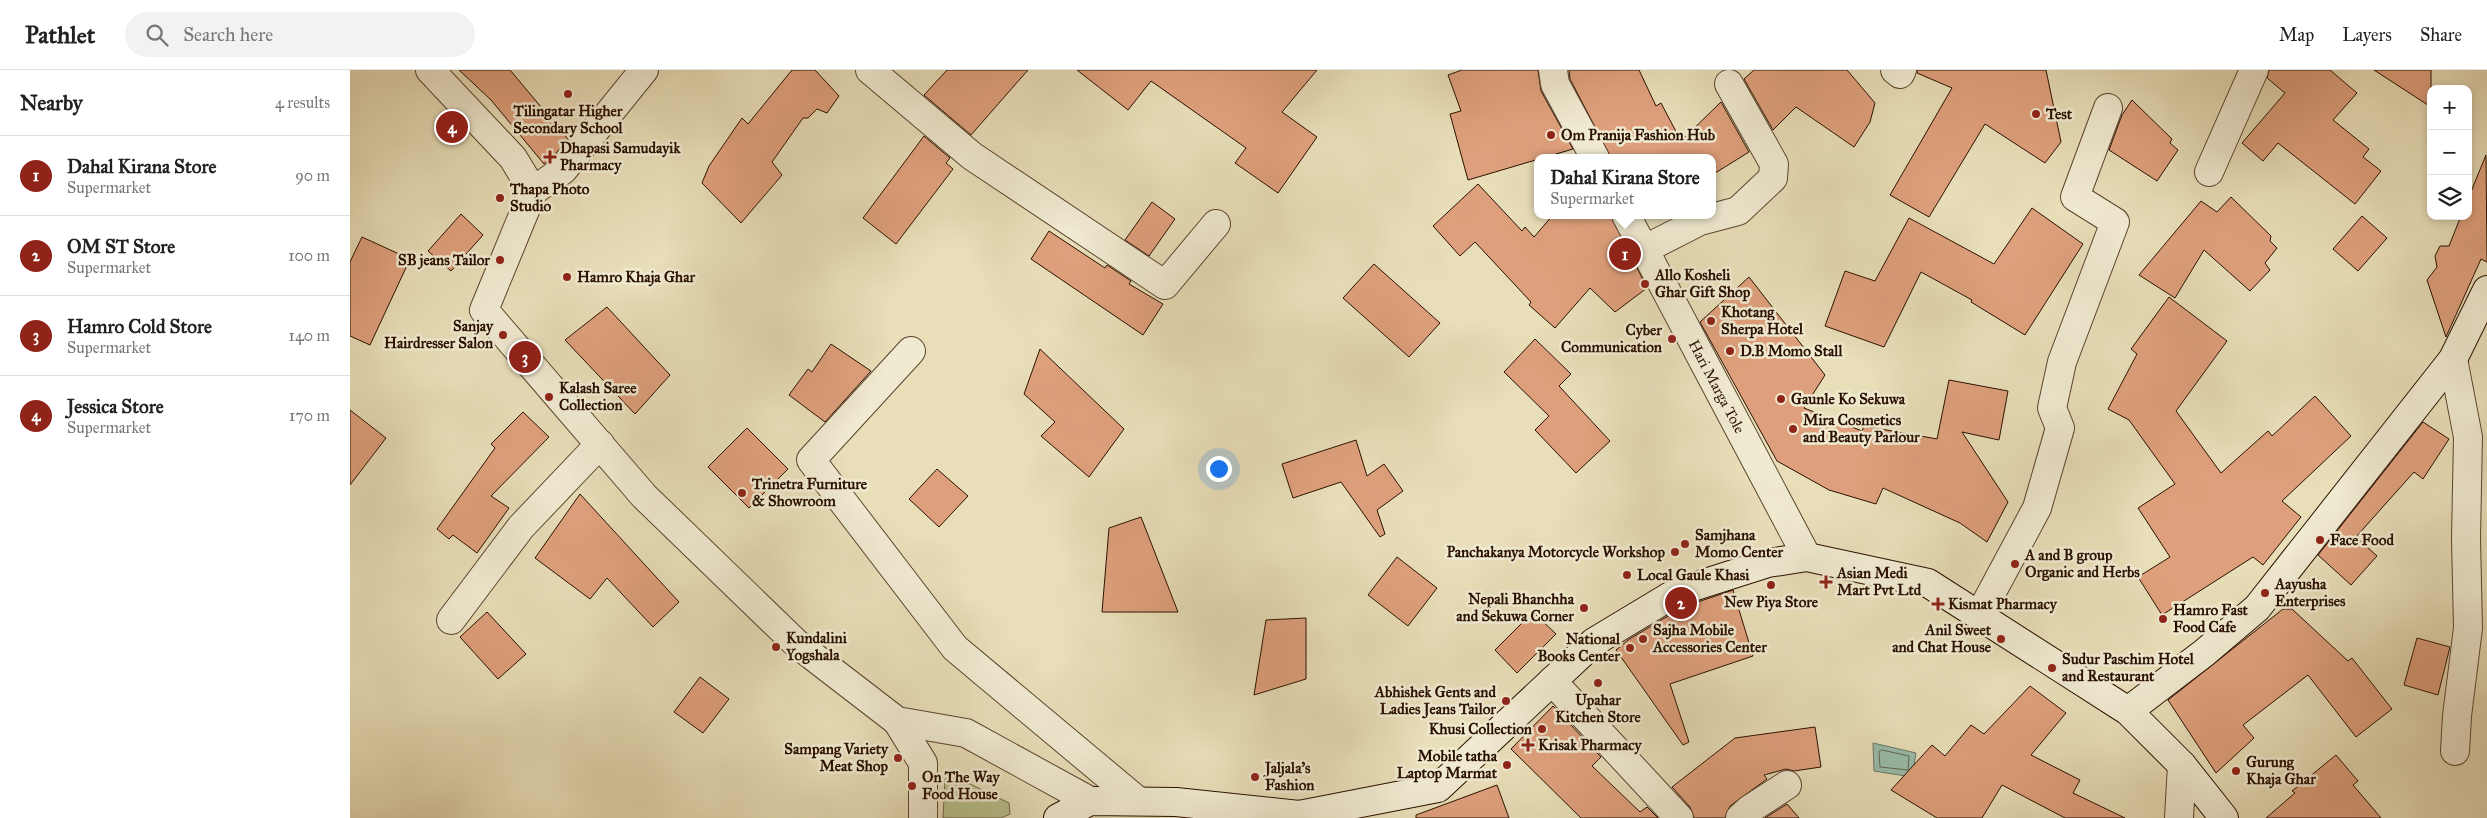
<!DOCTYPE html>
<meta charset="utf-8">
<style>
:root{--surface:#fff;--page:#f2f2f2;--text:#222;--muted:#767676;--line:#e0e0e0;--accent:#8f2418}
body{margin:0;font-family:"IM FELL Great Primer",serif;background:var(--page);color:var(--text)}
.controls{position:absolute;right:15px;top:15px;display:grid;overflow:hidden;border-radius:10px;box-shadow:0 2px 8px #0003}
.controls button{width:45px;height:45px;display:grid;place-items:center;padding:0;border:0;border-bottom:1px solid var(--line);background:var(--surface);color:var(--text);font:25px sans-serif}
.you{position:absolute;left:868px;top:398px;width:18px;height:18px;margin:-12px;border:4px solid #fff;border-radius:50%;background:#1a73e8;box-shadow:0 0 0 8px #1a73e833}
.badge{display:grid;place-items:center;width:32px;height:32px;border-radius:50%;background:var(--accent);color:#fff;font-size:16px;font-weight:700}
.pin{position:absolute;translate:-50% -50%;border:2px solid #fff;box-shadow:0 1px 5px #0006}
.popup{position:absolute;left:1184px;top:84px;width:182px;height:65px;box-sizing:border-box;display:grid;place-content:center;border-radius:10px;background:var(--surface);filter:drop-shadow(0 1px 4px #0005);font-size:16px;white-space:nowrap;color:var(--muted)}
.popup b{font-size:19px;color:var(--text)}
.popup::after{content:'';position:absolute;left:50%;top:100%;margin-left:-10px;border:10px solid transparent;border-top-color:var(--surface)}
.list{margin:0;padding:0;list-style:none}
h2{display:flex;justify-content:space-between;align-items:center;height:65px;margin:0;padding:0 20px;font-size:21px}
h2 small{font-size:16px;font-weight:400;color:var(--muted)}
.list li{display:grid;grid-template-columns:32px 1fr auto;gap:15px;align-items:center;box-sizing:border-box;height:80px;padding:0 20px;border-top:1px solid var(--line)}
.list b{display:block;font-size:19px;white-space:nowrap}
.list p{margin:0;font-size:16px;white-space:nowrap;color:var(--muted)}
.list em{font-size:16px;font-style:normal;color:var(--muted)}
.icon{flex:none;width:28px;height:28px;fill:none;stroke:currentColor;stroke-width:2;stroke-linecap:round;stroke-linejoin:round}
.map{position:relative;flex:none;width:2137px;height:748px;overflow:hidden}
header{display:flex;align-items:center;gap:30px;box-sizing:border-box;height:70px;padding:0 25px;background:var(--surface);border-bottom:1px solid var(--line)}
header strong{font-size:24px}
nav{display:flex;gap:28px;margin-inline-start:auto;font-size:18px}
.search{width:350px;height:45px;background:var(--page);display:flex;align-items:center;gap:12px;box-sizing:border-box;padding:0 18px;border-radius:28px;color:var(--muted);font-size:19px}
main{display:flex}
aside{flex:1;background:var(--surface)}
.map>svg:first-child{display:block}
.green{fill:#b6c18e;stroke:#706847}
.water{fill:#98bcaa;stroke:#6c7766}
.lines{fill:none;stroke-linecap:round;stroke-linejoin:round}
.shore{stroke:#616655;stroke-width:1}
.building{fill:#dea07c;stroke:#2a1000}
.street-casing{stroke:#5a442e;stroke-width:30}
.secondary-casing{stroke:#2a1000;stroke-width:30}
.street{stroke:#f0ead1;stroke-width:28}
.secondary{stroke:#f0ead1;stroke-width:28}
.poi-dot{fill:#8f2418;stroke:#f0ead1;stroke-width:2}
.labels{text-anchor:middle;stroke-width:5;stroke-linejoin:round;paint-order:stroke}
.poi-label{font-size:15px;font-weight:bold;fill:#2a1000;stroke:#f0ead1;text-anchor:start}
.street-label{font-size:15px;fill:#2a1000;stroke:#f0ead1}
</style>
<header>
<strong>Pathlet</strong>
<div class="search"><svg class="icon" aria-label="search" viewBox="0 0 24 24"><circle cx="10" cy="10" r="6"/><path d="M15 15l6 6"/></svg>Search here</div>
<nav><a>Map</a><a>Layers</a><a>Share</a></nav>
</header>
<main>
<aside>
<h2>Nearby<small>4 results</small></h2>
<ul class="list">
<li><span class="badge">1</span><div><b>Dahal Kirana Store</b><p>Supermarket</p></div><em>90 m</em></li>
<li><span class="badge">2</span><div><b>OM ST Store</b><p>Supermarket</p></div><em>100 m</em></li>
<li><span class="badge">3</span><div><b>Hamro Cold Store</b><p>Supermarket</p></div><em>140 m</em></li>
<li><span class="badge">4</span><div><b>Jessica Store</b><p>Supermarket</p></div><em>170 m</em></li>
</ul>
</aside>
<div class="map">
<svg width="2137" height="748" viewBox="0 0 2137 748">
<rect width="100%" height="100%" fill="#e8deb8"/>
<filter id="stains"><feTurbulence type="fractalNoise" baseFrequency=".004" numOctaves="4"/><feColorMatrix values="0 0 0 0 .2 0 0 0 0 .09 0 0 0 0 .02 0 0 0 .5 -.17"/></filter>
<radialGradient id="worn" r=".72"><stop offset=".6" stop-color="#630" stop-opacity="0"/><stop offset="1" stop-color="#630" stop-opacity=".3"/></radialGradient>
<path class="green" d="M604,706l55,27 1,11 -9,4h-58l2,-39z"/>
<path class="water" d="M1523,673l43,10 -4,24 -38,-6z"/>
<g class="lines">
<path class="shore" d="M1532,680l27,6 -1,14 -28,-3 -1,-15z"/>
</g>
<path class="building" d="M109,0h51l58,69 -16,19 -8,6 -53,-64z
M442,0h23l24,26 -12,17 -10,-4 -9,9h-5l-31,44 10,13 -41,48 -39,-40 7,-17 33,-48 6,6z
M597,0h81l-57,65 -47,-40z
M727,0h240l-35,42 35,25 -39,56 -43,-30 11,-15 -95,-67 -23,29z
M1112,0h76l3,21 32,58 -105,31 -18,-66 11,-3 -13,-36z
M1219,0h70l17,36 5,-3 20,38 40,-39 28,50 -37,23v-17h-101l-41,-79z
M1404,0h93l28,33 -5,19 -16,25 -58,-40 -23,23 -29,-51z
M1567,0h129l15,72 -16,21 -60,-39 -56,93 -39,-22 62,-107 -35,-15z
M1919,0h61l27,23 -24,27 36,29 -6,8 18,14 -26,33 -77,-61 -15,18 -21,-18 43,-50 -18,-15z
M2024,0h57v37z
M1782,30l40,39 -2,4 8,7 -21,31 -48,-31 13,-35z
M574,66l26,22 -4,5 7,6 -57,75 -33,-26z
M2136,85l1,107 -6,-3 -35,78 -19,-57 10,-13 -2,-11 5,-10h9l12,-30h7v-17z
M1128,114l44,47 3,-4 9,10 19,-22h58l36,73 -32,24 -25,-24 -35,40 -26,-23 2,-3 -56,-60 -15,14 -27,-30z
M1881,127l40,39 -1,5 7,7 -12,15 5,7 -20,21 -46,-41 -29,48 -36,-23 62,-74 16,11z
M802,132l23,17 -26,37 -24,-16z
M1682,138l51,36 -58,91 -54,-33 1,-2 -51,-28 -37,75 -59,-21 20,-55 30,10 34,-63 85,46z
M111,144l22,21 -32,36 -23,-20z
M2012,146l25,22 -29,33 -25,-22z
M699,161l56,37 2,-3 24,16 -2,3 34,20 -20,31 -112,-76z
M12,167l48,22 -40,86 -20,-9v-74z
M1024,194l66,59 -31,34 -66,-59z
M1399,207l76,98 -21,33 58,23 2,-5 73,13 12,-59 59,11 -9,49 -37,-8 46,70 -21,40 -27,-19 -77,-35 -7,16 -47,-14 -52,-29 -77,-139z
M1819,227l58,44 -51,70 45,62 47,-42 4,5 43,-40 36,40 -69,65 19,16 -38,48 -10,-8 -91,58 -24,-38 32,-20 -32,-49 37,-24 -46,-64 -21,-11 29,-55 -6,-5z
M257,237l63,68 -35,39 -70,-74z
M1185,269l36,35 -12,12 51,55 -34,32 -41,-43 14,-14 -45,-44z
M481,274l40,27 -46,51 -36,-27 19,-26 4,3z
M690,279l84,80 -35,48 -48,-41 14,-14 -31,-28z
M0,340l36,28 -36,47z
M173,342l26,25 -58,59 18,12 -32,45 -24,-18 -4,4 -12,-10 58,-81 -4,-4z
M2073,352l26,17 -26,40 -9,-7 -58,65 21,19 -26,29 -33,-30z
M397,358l41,41 -39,39 -41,-41z
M1006,370l11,36 17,-12 19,27 -26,19 8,24 -5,3 -39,-55 -48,16 -11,-34z
M587,399l31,27 -29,31 -30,-28z
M230,424l99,108 -26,25 -46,-49 -17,21 -55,-41z
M791,447l37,95h-76l7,-84z
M1047,487l40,31 -29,38 -40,-31z
M1383,520l20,66 -83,28 19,58 -6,3 -67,-95 12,-10 55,-33z
M1933,539h9l56,52 4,-3 40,51 -36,28 -48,-62 -65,50 11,13 -38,35 -48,-73z
M137,542l39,42 -28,25 -38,-42z
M1183,542l23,22 -39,39 -22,-23z
M956,548v61l-52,16 12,-75z
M2067,568l33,9 -12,48 -34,-10z
M350,607l29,22 -26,34 -29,-21z
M1680,616l36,27 -35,42 49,25 -7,13 52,25h-60l-63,-33 -20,33h-45l-46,-28 41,-45 13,11 26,-31 13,9z
M1203,636l48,51 -9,9 48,46 7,-5 11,11h-77l-70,-69z
M1465,657l6,40 -27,4 -8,-2 -22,6 3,4 -37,27 -5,12h-31l-4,-11 -18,-20 63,-49z
M1986,685l22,26 -5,4 28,33h-115l29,-25 -3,-2z
M1147,715l12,33h-93v-3z
M1437,734l12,14h-34z"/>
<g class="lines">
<defs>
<g id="street">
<path d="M80,0l83,88 20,33 -49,119 160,186 153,148 100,77 69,12 124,68"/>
<path d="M520,0l102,86 193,129 51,-61"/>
<path d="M1203,0l2,14 40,74"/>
<path d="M1545,0l5,4 2,-4"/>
<path d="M1859,102l45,-102"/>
<path d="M183,121l30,-21 81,-100"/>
<path id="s1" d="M1276,145l181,342"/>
<path d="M1295,179l55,-28 38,-10 35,-33 1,-14 -45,-80"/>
<path d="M561,281l-100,109 144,188 183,153"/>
<path d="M2103,289l15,78 -2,101 2,90 -11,88 -2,35"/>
<path d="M1629,546l58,-108 23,-80 -8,-20 10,-46 53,-140 -40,-25 33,-89"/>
<path d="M101,550l70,-93 79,-83"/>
<path d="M1202,611l127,137"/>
<path d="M547,651l26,42v55"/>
<path d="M1390,748l10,-9 37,-24"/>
<path d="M1829,748l3,-53"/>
</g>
<path id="secondary" d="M1778,641l54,54 42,53
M708,748l32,-17 86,1 123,13 139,-27 156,-146 83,-50 91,-29 39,-6 121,26 200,128 76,-58 53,-45 196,-249 34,-69"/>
</defs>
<use href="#street" class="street-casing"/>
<use href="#secondary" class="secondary-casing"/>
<use href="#street" class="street"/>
<use href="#secondary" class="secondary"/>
</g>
<g class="poi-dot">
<circle cx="218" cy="24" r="5"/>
<circle cx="1686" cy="44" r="5"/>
<circle cx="1201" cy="65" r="5"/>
<path d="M197.5 79.5h5v5h5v5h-5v5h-5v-5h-5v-5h5z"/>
<circle cx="150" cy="128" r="5"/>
<circle cx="150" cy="190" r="5"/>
<circle cx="217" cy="207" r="5"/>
<circle cx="1295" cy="214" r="5"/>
<circle cx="1361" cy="251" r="5"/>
<circle cx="153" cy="265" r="5"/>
<circle cx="1322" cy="269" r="5"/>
<circle cx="1380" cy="281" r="5"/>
<circle cx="199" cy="327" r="5"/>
<circle cx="1431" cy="329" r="5"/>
<circle cx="1443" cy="359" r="5"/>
<circle cx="392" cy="423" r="5"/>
<circle cx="1970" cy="470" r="5"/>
<circle cx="1335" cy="474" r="5"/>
<circle cx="1325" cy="482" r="5"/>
<circle cx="1665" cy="494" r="5"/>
<circle cx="1277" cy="505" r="5"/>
<path d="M1473.5 504.5h5v5h5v5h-5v5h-5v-5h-5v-5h5z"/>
<circle cx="1421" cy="515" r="5"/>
<circle cx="1915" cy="523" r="5"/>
<path d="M1585.5 526.5h5v5h5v5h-5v5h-5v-5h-5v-5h5z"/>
<circle cx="1234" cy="538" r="5"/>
<circle cx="1813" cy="549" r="5"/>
<circle cx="1293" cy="569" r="5"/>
<circle cx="1651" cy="569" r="5"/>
<circle cx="426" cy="577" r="5"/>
<circle cx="1280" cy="578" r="5"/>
<circle cx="1702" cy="598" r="5"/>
<circle cx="1248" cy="613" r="5"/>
<circle cx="1156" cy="631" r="5"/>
<circle cx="1192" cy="659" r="5"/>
<path d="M1175.5 667.5h5v5h5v5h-5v5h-5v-5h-5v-5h5z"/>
<circle cx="548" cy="688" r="5"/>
<circle cx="1157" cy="695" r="5"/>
<circle cx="1886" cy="701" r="5"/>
<circle cx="905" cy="707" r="5"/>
<circle cx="562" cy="716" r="5"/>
</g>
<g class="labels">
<g class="poi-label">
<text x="218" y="46" text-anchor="middle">Tilingatar Higher<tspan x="218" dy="17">Secondary School</tspan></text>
<text x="1696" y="49">Test</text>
<text x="1211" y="70">Om Pranija Fashion Hub</text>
<text x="210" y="83">Dhapasi Samudayik<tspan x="210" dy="17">Pharmacy</tspan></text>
<text x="160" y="124">Thapa Photo<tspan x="160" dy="17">Studio</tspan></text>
<text x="140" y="195" text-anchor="end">SB jeans Tailor</text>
<text x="1305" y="210">Allo Kosheli<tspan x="1305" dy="17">Ghar Gift Shop</tspan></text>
<text x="227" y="212">Hamro Khaja Ghar</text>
<text x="1371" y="247">Khotang<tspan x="1371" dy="17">Sherpa Hotel</tspan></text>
<text x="143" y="261" text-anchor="end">Sanjay<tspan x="143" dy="17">Hairdresser Salon</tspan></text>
<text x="1312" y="265" text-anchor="end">Cyber<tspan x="1312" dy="17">Communication</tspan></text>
<text x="1390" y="286">D.B Momo Stall</text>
<text x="209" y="323">Kalash Saree<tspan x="209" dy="17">Collection</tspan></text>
<text x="1441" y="334">Gaunle Ko Sekuwa</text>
<text x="1453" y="355">Mira Cosmetics<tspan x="1453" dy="17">and Beauty Parlour</tspan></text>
<text x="402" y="419">Trinetra Furniture<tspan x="402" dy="17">&amp; Showroom</tspan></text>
<text x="1345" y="470">Samjhana<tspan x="1345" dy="17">Momo Center</tspan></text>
<text x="1980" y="475">Face Food</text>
<text x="1315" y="487" text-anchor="end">Panchakanya Motorcycle Workshop</text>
<text x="1675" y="490">A and B group<tspan x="1675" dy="17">Organic and Herbs</tspan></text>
<text x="1487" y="508">Asian Medi<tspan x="1487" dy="17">Mart Pvt Ltd</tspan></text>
<text x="1287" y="510">Local Gaule Khasi</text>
<text x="1925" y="519">Aayusha<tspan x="1925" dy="17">Enterprises</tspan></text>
<text x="1224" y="534" text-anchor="end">Nepali Bhanchha<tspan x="1224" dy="17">and Sekuwa Corner</tspan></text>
<text x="1421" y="537" text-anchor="middle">New Piya Store</text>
<text x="1598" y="539">Kismat Pharmacy</text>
<text x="1823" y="545">Hamro Fast<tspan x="1823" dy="17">Food Cafe</tspan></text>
<text x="1303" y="565">Sajha Mobile<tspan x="1303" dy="17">Accessories Center</tspan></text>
<text x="1641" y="565" text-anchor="end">Anil Sweet<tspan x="1641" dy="17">and Chat House</tspan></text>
<text x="436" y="573">Kundalini<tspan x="436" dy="17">Yogshala</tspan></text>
<text x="1270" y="574" text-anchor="end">National<tspan x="1270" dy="17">Books Center</tspan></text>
<text x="1712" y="594">Sudur Paschim Hotel<tspan x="1712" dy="17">and Restaurant</tspan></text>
<text x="1146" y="627" text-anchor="end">Abhishek Gents and<tspan x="1146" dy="17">Ladies Jeans Tailor</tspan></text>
<text x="1248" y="635" text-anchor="middle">Upahar<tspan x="1248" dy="17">Kitchen Store</tspan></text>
<text x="1182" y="664" text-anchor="end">Khusi Collection</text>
<text x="1188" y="680">Krisak Pharmacy</text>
<text x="538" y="684" text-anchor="end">Sampang Variety<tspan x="538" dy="17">Meat Shop</tspan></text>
<text x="1147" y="691" text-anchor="end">Mobile tatha<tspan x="1147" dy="17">Laptop Marmat</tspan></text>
<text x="1896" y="697">Gurung<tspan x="1896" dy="17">Khaja Ghar</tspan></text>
<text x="915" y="703">Jaljala's<tspan x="915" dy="17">Fashion</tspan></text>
<text x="572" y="712">On The Way<tspan x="572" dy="17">Food House</tspan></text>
</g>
<g class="street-label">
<text dy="5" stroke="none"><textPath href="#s1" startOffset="194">Hari Marga Tole</textPath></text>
</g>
</g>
<rect width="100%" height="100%" filter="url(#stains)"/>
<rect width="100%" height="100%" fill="url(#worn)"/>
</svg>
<div class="controls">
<button>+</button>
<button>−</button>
<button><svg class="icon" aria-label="layers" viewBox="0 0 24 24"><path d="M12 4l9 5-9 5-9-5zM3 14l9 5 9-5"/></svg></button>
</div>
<div class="you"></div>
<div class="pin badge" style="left:1275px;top:184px">1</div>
<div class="popup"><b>Dahal Kirana Store</b>Supermarket</div>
<div class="pin badge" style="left:1331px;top:533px">2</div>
<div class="pin badge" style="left:175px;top:287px">3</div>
<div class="pin badge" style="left:102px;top:57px">4</div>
</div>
</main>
